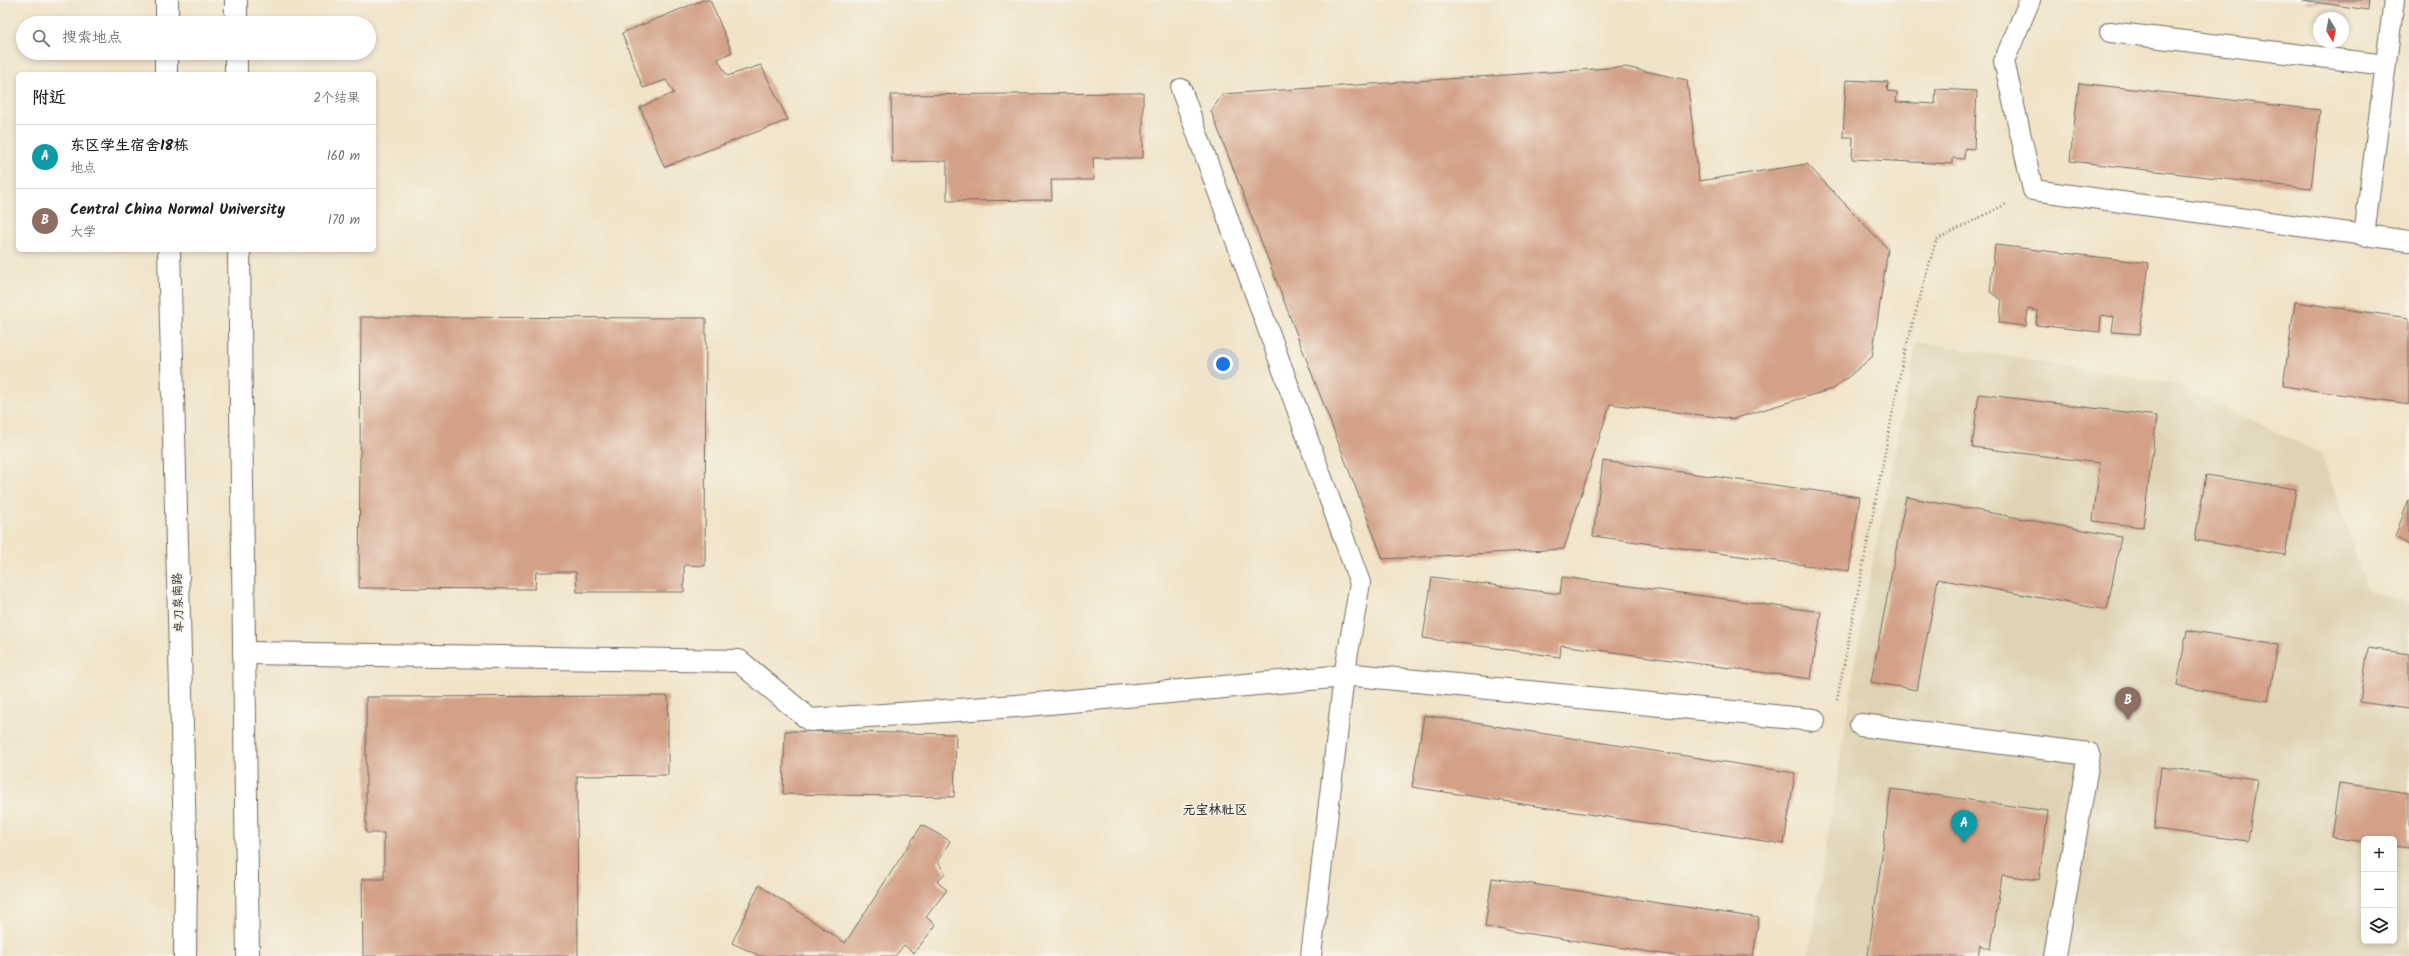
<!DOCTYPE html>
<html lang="zh">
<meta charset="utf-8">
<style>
:root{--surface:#fff;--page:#f2f2f2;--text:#202124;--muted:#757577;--line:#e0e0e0;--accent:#c8321e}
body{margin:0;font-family:Kalam,"LXGW WenKai TC",sans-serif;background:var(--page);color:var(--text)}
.controls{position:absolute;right:12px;bottom:12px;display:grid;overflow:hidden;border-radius:6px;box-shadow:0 2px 6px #0003}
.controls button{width:36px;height:36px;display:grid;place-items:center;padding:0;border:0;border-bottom:1px solid var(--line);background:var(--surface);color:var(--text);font:20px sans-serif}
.compass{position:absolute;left:2313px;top:12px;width:36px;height:36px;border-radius:50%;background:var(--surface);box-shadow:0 2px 6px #0003;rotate:170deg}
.you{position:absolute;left:1223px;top:364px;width:14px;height:14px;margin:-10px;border:3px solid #fff;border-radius:50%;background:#1a73e8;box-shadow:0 0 0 6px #1a73e833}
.badge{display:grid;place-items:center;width:26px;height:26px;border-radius:50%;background:var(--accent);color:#fff;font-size:13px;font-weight:700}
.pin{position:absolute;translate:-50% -33px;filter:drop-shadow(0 1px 2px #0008)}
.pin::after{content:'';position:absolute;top:21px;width:14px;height:12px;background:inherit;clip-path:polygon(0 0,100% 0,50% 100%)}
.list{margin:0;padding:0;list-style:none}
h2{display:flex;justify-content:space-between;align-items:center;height:52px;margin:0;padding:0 16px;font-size:17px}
h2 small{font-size:13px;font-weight:400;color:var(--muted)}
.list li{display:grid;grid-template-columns:26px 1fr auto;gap:12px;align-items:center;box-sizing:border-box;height:64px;padding:0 16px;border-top:1px solid var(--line)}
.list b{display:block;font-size:15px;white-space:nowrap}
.list p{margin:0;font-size:13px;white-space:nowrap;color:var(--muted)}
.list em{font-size:13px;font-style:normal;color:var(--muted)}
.icon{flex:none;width:22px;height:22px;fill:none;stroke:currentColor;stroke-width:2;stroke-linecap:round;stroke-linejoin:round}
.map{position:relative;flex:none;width:2409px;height:956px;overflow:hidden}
.search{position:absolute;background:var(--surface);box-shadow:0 2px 6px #0003;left:16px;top:16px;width:360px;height:44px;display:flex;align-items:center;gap:10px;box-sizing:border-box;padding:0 14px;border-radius:22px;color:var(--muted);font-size:15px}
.panel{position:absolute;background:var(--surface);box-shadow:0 2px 6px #0003;left:16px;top:72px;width:360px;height:180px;border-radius:6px}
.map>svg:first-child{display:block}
.built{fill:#dfd3b4;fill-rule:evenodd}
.building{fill:#d3a187}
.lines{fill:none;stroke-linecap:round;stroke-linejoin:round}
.lane-casing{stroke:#706b62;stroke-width:22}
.street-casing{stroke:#706b62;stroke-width:24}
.secondary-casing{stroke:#706b62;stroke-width:24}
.path{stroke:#706b62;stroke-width:2.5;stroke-dasharray:1 3;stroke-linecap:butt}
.lane{stroke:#fff;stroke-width:20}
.street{stroke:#fff;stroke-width:22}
.secondary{stroke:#fff;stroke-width:22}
.labels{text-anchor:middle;stroke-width:3.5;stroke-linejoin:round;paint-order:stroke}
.street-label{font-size:12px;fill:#2b2b2b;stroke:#f7f3e8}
.neighbourhood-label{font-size:13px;font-weight:bold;fill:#2b2b2b;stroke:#f7f3e8}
</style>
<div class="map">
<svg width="2409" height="956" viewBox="0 0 2409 956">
<rect width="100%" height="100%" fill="#f7f3e8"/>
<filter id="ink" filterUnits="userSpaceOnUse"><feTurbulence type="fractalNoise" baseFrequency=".025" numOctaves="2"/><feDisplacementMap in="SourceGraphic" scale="8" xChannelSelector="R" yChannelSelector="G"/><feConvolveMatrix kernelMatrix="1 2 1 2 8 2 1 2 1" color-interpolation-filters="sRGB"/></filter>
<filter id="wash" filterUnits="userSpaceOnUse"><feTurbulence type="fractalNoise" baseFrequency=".012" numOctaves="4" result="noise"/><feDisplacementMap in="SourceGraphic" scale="16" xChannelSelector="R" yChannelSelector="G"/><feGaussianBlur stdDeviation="0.9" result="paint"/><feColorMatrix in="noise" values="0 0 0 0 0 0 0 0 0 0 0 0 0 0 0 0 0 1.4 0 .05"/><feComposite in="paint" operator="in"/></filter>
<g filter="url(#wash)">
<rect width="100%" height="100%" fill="#f0e3c7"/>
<path class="built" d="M1917,342l255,41 149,70 47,137 41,12v354h-600l56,-355zM2364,839h30v102h-30z"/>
<g id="blocks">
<path class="building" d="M703,0h7l22,52 -14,7 9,17 34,-11 27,55 -124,47 -24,-60 34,-14 -8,-13 -23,8 -21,-55z
M2302,0h67l-1,10z
M1625,67l62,13 12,101 108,-17 81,85 -16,108 -37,31 -102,31 -123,-15 -46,145 -181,10 -172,-448 12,-17z
M1846,80l42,2 -1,9 10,1 -1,10 39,2 1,-15 41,2 -3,58 -9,-1 -1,11 -11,-1v6l-101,-5 1,-22h-10z
M2079,83l241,27 -9,79 -241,-28z
M1143,93v65h-50l1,22h-43l1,20 -105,1v-40l-55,1 -1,-67z
M1995,245l154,18 -9,71 -28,-2 2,-15 -13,-2 -1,17 -64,-7 2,-14 -10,-2 -2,17 -27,-3 3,-23 -12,-8z
M2295,302l114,16v86l-126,-18z
M361,317l345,1 -1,248 -21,-1v27h-107l-1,-20h-40l-1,17 -176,-1z
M1979,394l178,22 -14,111 -50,-6 7,-58 -128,-16z
M1603,461l257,36 -11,74 -256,-35z
M2206,475l90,14 -11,66 -90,-15z
M1906,497l215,40 -14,73 -169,-31 -21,111 -46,-8z
M2409,499v46l-14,-8z
M1432,577l128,17 2,-17 259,35 -10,67 -250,-34 -1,12 -137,-19z
M2187,630l91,15 -10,56 -91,-15z
M2368,648l41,6v55l-49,-7z
M668,696v79l-91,1 1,180h-215l-1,-77h22v-46h-18v-136z
M1424,715l371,58 -11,71 -372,-57z
M785,731l171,3 -2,63 -171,-3z
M2161,767l96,12 -9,62 -94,-12z
M2339,783l70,10v55l-15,-2v-7h-30v3l-33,-5z
M1891,789l157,22 -9,69 -37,-5 -11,74 -11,-4 -2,11h-110z
M922,825l28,16 -12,21 7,11 -8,9 10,8 -21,27 10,8 -22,28 -10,-8 -9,11h-135l-28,-13 27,-58 86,58z
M1492,878l267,40 -6,38h-77l-191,-29z"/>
</g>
</g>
<g filter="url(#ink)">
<use href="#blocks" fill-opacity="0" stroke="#706b62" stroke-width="1"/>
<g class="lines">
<defs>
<path id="lane" d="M2030,0l-26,61 29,129 376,51
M2110,32l276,33
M1181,89l179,494 -16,93 -33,280
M2364,236l30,-236"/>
<path id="street" d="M245,653l494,8 71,59 206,-14 339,-31 459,45
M1861,725l228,29 -34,202"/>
<path id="secondary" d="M236,0v23
M167,23v-23
M236,53v21
M166,74v-21
M169,250l17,624 -1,82
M239,250l9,706"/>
</defs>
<use href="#lane" class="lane-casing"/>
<use href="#street" class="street-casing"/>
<use href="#secondary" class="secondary-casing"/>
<path class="path" d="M1837,700l67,-346 32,-114 70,-36"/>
<use href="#lane" class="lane"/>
<use href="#street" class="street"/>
<use href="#secondary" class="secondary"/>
</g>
</g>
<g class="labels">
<g class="street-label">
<text transform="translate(178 603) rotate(-92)" y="4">卓刀泉南路</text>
</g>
<g class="neighbourhood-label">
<text x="1215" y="814">元宝林社区</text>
</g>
</g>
</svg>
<div class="controls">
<button>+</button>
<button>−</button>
<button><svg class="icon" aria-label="layers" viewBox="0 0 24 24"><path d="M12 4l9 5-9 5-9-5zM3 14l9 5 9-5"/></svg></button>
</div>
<svg class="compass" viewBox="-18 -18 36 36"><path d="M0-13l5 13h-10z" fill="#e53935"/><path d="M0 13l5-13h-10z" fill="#757577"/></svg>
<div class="you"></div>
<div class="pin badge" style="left:1964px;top:843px;background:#0f9aa8">A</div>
<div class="pin badge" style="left:2128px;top:720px;background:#8d6e63">B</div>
<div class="search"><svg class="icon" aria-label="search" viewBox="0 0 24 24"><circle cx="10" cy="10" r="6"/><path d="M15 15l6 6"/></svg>搜索地点</div>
<section class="panel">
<h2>附近<small>2个结果</small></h2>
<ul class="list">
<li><span class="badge" style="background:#0f9aa8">A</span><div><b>东区学生宿舍18栋</b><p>地点</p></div><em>160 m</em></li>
<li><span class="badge" style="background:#8d6e63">B</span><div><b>Central China Normal University</b><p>大学</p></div><em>170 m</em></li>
</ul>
</section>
</div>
